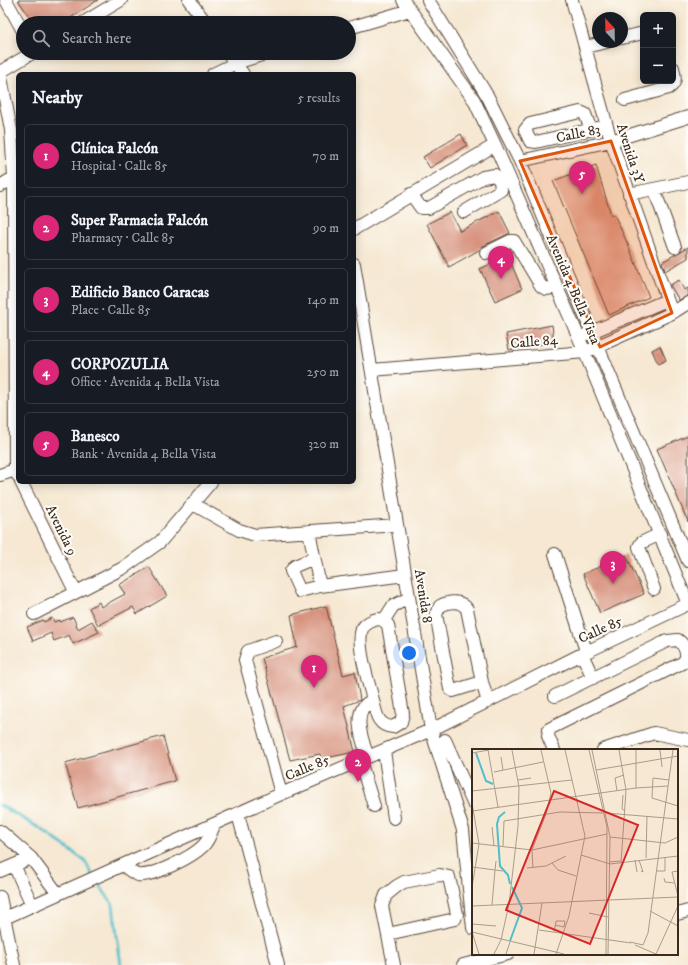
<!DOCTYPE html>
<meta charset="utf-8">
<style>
:root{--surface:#171b24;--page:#242831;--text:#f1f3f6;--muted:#9ea1a6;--line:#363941;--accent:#db2777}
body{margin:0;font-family:"IM FELL DW Pica",serif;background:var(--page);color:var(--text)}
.controls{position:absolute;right:12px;top:12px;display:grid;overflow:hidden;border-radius:6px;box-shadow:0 2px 10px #0003}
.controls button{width:36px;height:36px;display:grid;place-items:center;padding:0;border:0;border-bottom:1px solid var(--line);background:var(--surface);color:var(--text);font:20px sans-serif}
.compass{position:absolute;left:592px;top:12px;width:36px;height:36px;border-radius:50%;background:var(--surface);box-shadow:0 2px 10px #0003;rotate:338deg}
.you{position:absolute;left:409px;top:653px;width:14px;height:14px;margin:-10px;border:3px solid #fff;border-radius:50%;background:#1a73e8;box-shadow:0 0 0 6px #1a73e833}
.badge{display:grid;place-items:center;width:26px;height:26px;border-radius:50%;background:var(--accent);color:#fff;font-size:13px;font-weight:700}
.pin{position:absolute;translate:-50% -33px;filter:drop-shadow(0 1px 2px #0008)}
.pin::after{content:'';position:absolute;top:21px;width:14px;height:12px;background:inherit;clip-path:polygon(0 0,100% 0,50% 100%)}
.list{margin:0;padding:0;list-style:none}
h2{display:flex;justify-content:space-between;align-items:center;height:52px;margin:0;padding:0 16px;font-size:17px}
h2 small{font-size:13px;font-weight:400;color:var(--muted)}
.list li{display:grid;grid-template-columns:26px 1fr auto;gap:12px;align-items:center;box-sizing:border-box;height:64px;margin:0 8px 8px;padding:0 8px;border:1px solid var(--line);border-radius:6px}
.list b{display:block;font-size:15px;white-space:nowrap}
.list p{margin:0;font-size:13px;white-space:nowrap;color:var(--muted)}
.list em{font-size:13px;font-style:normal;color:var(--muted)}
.icon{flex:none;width:22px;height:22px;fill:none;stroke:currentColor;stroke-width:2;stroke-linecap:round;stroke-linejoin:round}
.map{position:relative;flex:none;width:688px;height:965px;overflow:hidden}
.search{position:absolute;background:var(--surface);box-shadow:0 2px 10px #0003;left:16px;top:16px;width:340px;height:44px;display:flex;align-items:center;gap:10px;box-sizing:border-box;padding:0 14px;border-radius:22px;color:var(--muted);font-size:15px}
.panel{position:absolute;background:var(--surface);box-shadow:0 2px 10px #0003;left:16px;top:72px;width:340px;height:412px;border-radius:6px}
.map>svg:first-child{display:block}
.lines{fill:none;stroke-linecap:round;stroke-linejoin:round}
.stream{stroke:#51beca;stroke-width:3}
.building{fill:#d7917d}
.minor-casing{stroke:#574639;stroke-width:14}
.minor{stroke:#fff;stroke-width:12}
.marked{fill:#df570d;fill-opacity:0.2;stroke:#df570d;stroke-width:3;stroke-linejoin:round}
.labels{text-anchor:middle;stroke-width:4;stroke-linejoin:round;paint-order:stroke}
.street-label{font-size:14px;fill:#3b2a1e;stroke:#fdfcf7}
.inset-river{fill:none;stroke:#51beca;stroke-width:2}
.inset-road{fill:none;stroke:#ab9c8a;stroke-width:1}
.view{fill:#d62828;fill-opacity:0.15;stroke:#d62828;stroke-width:2}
.inset-edge{fill:none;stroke:#3b2a1e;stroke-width:2}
</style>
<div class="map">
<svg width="688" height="965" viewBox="0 0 688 965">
<rect width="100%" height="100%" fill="#fdfcf7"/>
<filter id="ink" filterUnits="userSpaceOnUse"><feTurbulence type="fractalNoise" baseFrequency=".025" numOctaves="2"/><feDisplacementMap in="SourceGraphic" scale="8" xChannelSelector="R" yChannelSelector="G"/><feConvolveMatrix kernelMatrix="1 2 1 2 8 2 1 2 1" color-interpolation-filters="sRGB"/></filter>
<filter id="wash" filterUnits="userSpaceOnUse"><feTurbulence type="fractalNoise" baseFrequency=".012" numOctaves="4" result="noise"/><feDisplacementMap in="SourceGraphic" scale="16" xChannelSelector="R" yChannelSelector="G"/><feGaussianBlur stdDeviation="0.9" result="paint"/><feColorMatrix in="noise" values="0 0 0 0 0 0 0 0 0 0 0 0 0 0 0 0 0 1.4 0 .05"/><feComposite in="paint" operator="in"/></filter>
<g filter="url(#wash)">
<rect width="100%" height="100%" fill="#f6e8d2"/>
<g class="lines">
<path class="stream" d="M0,805l41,24 44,32 8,15
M96,880l17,25 8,60"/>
</g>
<g id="blocks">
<path class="building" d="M18,0h80l-35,23h-29z
M461,134l6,11 -37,23 -7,-11z
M596,165l15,50 3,-1 15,33 20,50 -40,18 -56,-134z
M499,211l11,22 -27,13 -4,4 -30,17 -22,-43 23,-12 10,19z
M688,247v11l-23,13 -3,-9z
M508,256l14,33 -27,12 -15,-32z
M679,280l5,10 4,-2v8l-9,4 -9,-15z
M552,325l2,17 -45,8 -3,-16z
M660,346l6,14 -8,4 -6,-14z
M688,436v86l-31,-73z
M626,555l18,39 -44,19 -17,-39z
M149,567l18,29 -30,18 -4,-7 -35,18 -9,-17 10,-6 2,5 24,-13 -6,-9z
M326,606l17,69 12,-3 5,28 -16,6 11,46 -34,7 -1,-5 -30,6 -28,-102 35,-11 -6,-32z
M73,617l5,12 14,-8 7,11 -26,12 -4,-9 -15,6 -3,-8 -18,8 -6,-14 16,-7 1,2 8,-4 2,4 6,-2v2z
M163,736l12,45 -97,27 -13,-45z"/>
</g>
</g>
<g filter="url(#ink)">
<use href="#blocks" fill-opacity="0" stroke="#574639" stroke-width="1"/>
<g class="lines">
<defs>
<path id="minor" d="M6,0l17,31
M189,0l17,23
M403,0l71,100 21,45 84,193 109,266
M428,0l60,97 32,64 168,400
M572,0l39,141 61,172
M83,23l38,-23
M349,28l61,-18
M622,38l21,-5
M585,47l22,-5
M228,53l15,21
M0,72l11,58 3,47 1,294 3,5
M0,72l32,-19
M213,74l23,-11 32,-10
M625,100l44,-12c8,-6 6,-11 4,-20
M591,130l-6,-16 -5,-2 -50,12 -5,6 5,11 6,1 70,-16
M520,161l91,-20 77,-24
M0,186l18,-11
M654,189l21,58
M411,194l10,14h8l54,-31 12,-2 5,6 1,9 -37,22
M629,194l59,-12
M354,229l141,-84
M486,253l24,-12h4l27,45 5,3 11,-2
M354,264l77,466 32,100 10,98
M587,334l80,-34
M372,370l213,-18 87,-39 16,-10
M0,475l18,-6
M21,482l54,109
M193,504l46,26 16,5 142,-10
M309,531l11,55 85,-11
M555,554l31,97
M314,558l-19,8 -4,5 9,20 20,-5
M654,589l-15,-42 2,-4 19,-9
M34,614l89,-46 37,-26 51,-60
M384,620l9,-14 16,-8
M276,641l-28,10 -3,9 36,134
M582,654l11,24
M482,682l-29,9 -3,-2 -14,-75 4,-8c9,-5 21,-6 27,3l15,73 6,20
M445,740l28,63
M554,750l-6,-14 1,-7 133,-66 4,-4c1,-7 -2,-15 -8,-19l-11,1 -112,55
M603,750l51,-17 34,7
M384,751l10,67
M368,757c-6,-17 -18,-48 5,-57 -4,-17 -17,-55 -11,-71 3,-5 10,-9 16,-10 4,0 7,2 10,6l15,89 -2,8 -8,5c-16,-1 -17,-14 -20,-27
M360,761l14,45
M238,814l40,151
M0,831l31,27 27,36
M14,865l18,40
M123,865c5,4 10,9 15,10 15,2 54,-18 65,-29 6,-6 8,-13 11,-21
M0,871l31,-13
M0,897l14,68
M677,914l11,-3
M0,920l281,-126 150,-64 151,-76 106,-50
M388,934l67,-15 2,-5 -8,-37 -9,-2 -36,7 -7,4 -11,9 -4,11 12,59
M463,965l45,-11"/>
</defs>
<use href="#minor" class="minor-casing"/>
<use href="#minor" class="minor"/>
</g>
</g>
<path class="marked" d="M611,141l61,172 -72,34 -80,-186z"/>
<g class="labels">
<g class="street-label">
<text transform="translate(578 133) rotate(-12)" y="5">Calle 83</text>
<text transform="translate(631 153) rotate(72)" y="5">Avenida 3Y</text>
<text transform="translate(574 289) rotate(67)" y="5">Avenida 4 Bella Vista</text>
<text transform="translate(534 341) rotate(-5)" y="5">Calle 84</text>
<text transform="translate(62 530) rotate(64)" y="5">Avenida 9</text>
<text transform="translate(424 596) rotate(81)" y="5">Avenida 8</text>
<text transform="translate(600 629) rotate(-25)" y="5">Calle 85</text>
<text transform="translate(307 767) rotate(-23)" y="5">Calle 85</text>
</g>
</g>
<g transform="translate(472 749)">
<rect width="206" height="206" fill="#f6e8d2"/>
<path class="inset-river" d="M4,4l10,28 7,3M33,63l-6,5 -2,7 3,42 8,9 2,9M38,192l12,-33 -10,-21"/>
<path class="inset-road" d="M16,1l10,57M117,1l18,77 -1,127M120,1l18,87 -2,117M147,1l7,40 -5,73M164,1v38M188,1l2,17M0,4l17,-3M29,8l2,13M124,21l82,-14M22,23l49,-10M46,31l13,-2M197,31l-16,-2 -1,20 26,8M0,42l100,-11M145,42l-2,-13 9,-3M151,46l-1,14 3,2M0,54l7,41 -7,43M0,62l164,-23 32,-2M134,64l72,6M20,78l2,19M138,88l55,6 13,-6M0,94l60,7 75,-16M31,97l1,-25 56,-9 43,1M109,106l29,9 68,-8M174,109l1,-42M163,111l2,12M167,111l4,12 -2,-1M24,112l-1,9 8,1M137,113l12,-1M80,114l6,7 18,6M0,118l23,3 -3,35M55,119l19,-2 20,-10M61,119l-1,-18 14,-36 5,-21 -10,-43M185,122h8v-14M206,122l-6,1 6,24M192,129l1,4 9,1M0,157l206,-9M178,162l28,15M117,164l19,4M0,175l24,2M67,181l92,13M82,183l2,-10v-1h9l-1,6 -9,-2M158,193l13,3 5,-12 25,-183M163,196l21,9M7,205l-7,-22 92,22M22,205l7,-14 8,-36 9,-78 1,-39 -7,-37M34,205l4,-12M62,205l8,-51M84,205l13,-38 16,-80 -20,-86M184,205l22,-48"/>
<path class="view" d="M82,42l84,34 -48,119 -84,-34z"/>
<rect width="206" height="206" class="inset-edge"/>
</g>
</svg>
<div class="controls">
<button>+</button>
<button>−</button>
</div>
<svg class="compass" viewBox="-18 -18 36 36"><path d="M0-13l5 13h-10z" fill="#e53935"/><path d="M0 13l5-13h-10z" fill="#9ea1a6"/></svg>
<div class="you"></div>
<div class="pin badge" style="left:314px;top:688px">1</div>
<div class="pin badge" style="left:358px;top:782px">2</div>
<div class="pin badge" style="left:613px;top:584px">3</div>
<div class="pin badge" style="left:501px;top:279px">4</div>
<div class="pin badge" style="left:582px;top:194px">5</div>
<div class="search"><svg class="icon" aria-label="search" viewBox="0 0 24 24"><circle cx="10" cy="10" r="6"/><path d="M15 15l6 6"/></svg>Search here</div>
<section class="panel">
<h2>Nearby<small>5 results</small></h2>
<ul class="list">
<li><span class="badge">1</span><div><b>Clínica Falcón</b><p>Hospital · Calle 85</p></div><em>70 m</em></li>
<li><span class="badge">2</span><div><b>Super Farmacia Falcón</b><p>Pharmacy · Calle 85</p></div><em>90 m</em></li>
<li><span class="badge">3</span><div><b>Edificio Banco Caracas</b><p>Place · Calle 85</p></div><em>140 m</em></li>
<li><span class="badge">4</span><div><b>CORPOZULIA</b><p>Office · Avenida 4 Bella Vista</p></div><em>250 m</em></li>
<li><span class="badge">5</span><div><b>Banesco</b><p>Bank · Avenida 4 Bella Vista</p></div><em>320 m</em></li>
</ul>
</section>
</div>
